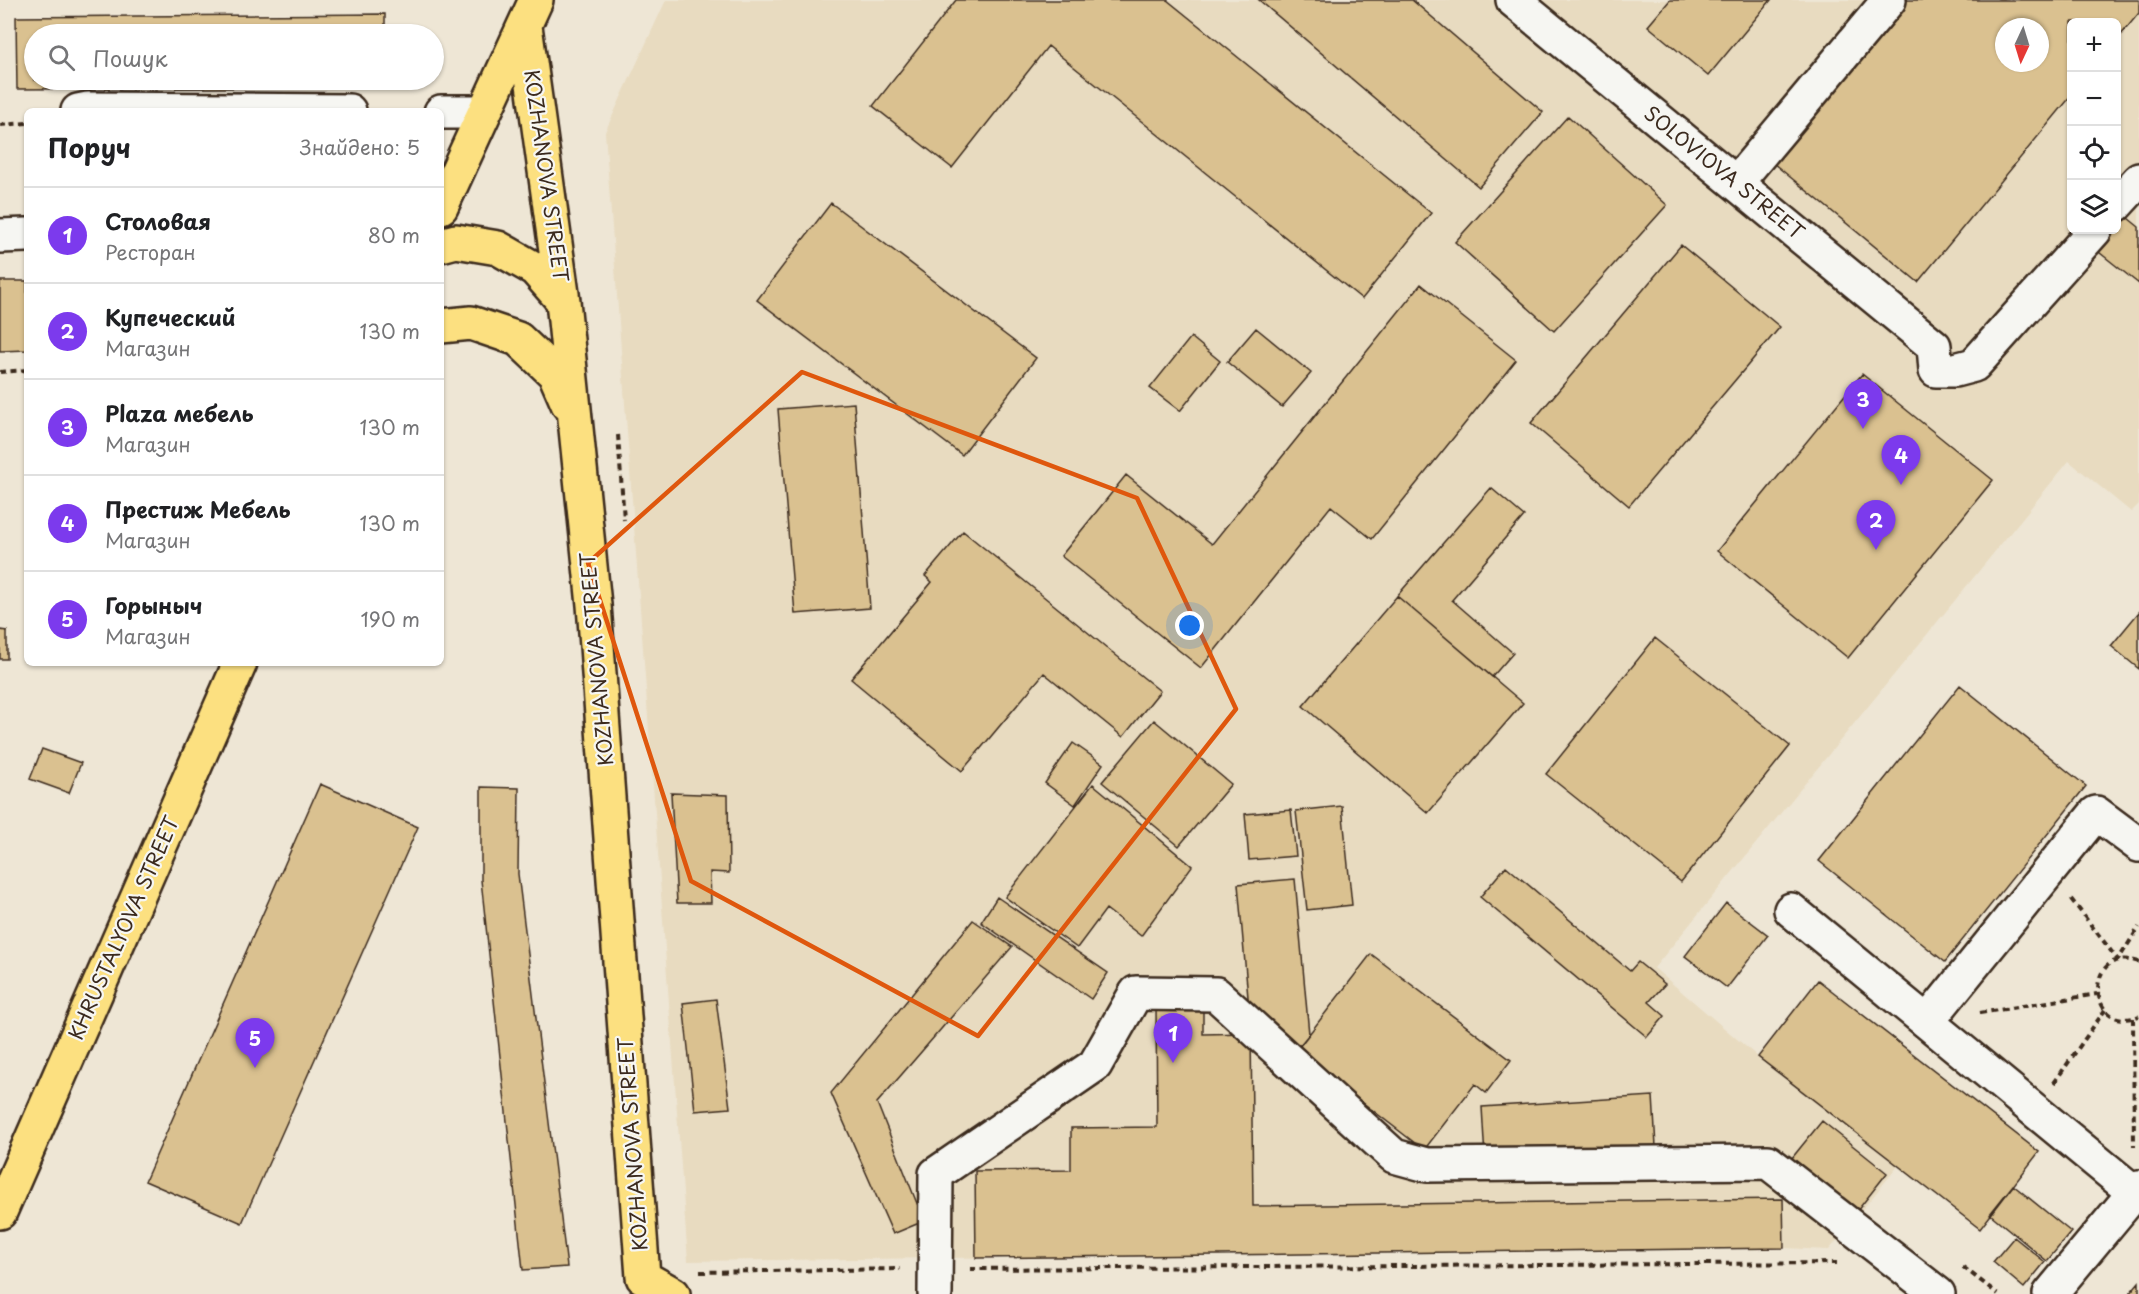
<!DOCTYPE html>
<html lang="uk">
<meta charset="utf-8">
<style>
:root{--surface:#fff;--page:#f2f2f2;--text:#202124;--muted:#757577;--line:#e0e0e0;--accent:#7c3aed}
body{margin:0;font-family:"Playpen Sans",sans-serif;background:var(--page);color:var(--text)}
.controls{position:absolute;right:18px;top:18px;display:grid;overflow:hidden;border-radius:9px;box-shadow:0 2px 4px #0004}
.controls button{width:54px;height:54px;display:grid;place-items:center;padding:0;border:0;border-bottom:2px solid var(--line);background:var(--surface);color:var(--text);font:30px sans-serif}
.compass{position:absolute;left:1995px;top:18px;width:54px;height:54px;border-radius:50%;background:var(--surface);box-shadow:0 2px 4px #0004;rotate:184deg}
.you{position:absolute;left:1190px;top:626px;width:21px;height:21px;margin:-15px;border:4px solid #fff;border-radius:50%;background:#1a73e8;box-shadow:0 0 0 9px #1a73e833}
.badge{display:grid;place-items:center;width:39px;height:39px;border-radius:50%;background:var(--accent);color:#fff;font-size:20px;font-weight:700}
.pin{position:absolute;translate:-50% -50px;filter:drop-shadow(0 2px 3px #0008)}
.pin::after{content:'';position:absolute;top:32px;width:21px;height:18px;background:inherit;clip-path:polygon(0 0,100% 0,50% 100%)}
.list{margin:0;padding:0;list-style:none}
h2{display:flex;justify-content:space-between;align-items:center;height:78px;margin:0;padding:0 24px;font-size:26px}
h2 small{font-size:20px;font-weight:400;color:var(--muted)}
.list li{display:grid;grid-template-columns:39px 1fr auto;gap:18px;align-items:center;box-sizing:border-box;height:96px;padding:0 24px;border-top:2px solid var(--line)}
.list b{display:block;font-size:22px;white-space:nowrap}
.list p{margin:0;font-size:20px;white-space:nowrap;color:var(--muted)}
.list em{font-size:20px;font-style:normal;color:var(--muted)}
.icon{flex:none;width:33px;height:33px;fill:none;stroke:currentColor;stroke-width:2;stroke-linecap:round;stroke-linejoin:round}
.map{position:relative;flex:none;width:2139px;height:1294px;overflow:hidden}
.search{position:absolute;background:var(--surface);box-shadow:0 2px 4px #0004;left:24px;top:24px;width:420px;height:66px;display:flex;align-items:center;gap:15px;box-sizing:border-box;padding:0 21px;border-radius:33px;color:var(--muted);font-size:22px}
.panel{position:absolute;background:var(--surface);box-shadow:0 2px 4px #0004;left:24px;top:108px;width:420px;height:558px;border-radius:9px}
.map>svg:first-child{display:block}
.built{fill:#e8dbc0;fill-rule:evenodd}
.building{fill:#dac190;stroke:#3b2a1e;stroke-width:1.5;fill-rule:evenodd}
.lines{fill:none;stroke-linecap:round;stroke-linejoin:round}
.minor-casing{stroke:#3b2a1e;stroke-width:38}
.major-casing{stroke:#3b2a1e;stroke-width:38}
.path{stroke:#3b2a1e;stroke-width:4;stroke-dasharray:6 4.5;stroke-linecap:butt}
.minor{stroke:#f6f6f2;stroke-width:33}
.major{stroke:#fce080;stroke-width:33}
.marked{fill:none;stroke:#df570d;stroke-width:4.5;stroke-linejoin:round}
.labels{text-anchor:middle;stroke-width:4.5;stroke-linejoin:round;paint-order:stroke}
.street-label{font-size:20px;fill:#3b2a1e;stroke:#f6f6f2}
</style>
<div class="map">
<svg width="2139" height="1294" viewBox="0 0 2139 1294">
<rect width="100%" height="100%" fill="#eee6d5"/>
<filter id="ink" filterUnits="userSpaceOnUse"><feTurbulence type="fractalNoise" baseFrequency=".0167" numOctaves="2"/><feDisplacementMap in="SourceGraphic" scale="12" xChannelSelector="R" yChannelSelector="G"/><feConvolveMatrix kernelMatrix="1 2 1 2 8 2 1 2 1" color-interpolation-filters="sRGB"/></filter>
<g filter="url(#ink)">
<path class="built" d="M666,0h1473v504l-8,8 -62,-51 -415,507 104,89 141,108 -70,85 -45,-2 -1096,13 -83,-1129zM2072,22h44v208h-44zM2004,27h36v36h-36z"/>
<path class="building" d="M956,0h211l264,213 -69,86 -314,-253 -96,122 -79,-62z
M1259,0h153l131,112 -64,75z
M1670,0h101l-63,76 -60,-50z
M1907,0h232v13l-23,28v-19h-44v73l-154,187 -145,-119zM2004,27h36v36h-36z
M385,14v20h-351v46h351v7l-368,2 -1,-72z
M1568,116l99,89 -113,126 -99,-89z
M831,203l205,155 -74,97 -205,-155z
M2123,214l16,13v57l-44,-35 16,-19h5v-7z
M1681,245l99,82 -151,179 -98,-83z
M0,281h27v69l-27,1z
M1421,284l95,76 -144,179 -41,-33 -130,162 -140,-112 65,-81 86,69z
M1256,328l55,45 -29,34 -55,-45z
M1191,337l29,24 -40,50 -30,-23z
M1862,374l131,106 -145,178 -131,-107z
M854,403l16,205 -75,6 -17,-205z
M1491,488l33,28 -72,84 61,53 -21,24 -95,-81z
M963,531l197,160 -37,46 -79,-64 -82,98 -111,-92 81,-97 -7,-6z
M1397,596l126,107 -95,110 -125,-107z
M2139,612v57l-28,-23z
M0,630l7,1v28h-7z
M1655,638l135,108 -109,136 -135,-108z
M1960,685l126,101 -141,176 -126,-101z
M1154,720l77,64 -52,62 -77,-64z
M1073,743l30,21 -28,41 -30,-22z
M42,749l39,14 -12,30 -39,-14z
M320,784l98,43 -176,396 -97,-42z
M1093,784l99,82 -51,70 -35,-27 -29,39 -72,-51z
M481,787l38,1 -1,86 49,393 -44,3 -42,-390z
M671,793l57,2 1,78 -19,-1 1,31h-34z
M1342,806l10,99 -45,5 -11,-99z
M1291,810l5,46 -47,4 -4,-46z
M1506,866l124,105 8,-9 27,22 -16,18 16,14 -18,21 -167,-140z
M1295,879l14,155 -14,17 -45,-31 -12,-136z
M997,897l111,76 -17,26 -110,-77z
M1726,903l42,32 -41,53 -42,-32z
M973,920l39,27 -135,156 47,118 -31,13 -62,-141z
M1371,954l140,106 -25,33 -11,-9 -51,66 -128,-99z
M1818,980l221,172 -59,77 -222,-172z
M716,999l14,109 -35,3 -12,-108z
M1156,1007h47v27l48,-1 2,173 530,-7 1,49 -808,10 -1,-87 96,-1v-42l86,-1z
M1653,1096l3,51 -171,11 -3,-51z
M1822,1121l65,52 -30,38 -65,-53z
M2013,1185l58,47 -24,29 -57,-47z
M2014,1237l31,25 -21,26 -31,-26z
M2139,1282v12h-10z"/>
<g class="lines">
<defs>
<path id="minor" d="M1513,0l421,346 2,24h19l19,-5 121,-135
M78,111l10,-2 261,2
M441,112h43
M1736,183l153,-183
M2116,205l23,-25
M0,236l27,-1
M1791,910l344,283
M1927,1022l169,-209 43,32
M935,1294l1,-120 159,-109 41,-72 80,1 178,162 33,9 341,-3 170,132
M2050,1294l89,-107"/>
<path id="major" d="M525,26l38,275 31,304 49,672 30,17
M441,207l95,-207
M441,245l15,-4 42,7 37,21 28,32
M441,326l30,-3 47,16 37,35 13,30
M0,1212l240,-549"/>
</defs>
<use href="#minor" class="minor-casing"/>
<use href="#major" class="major-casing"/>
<path class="path" d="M0,125l27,-2
M0,372l27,-2
M618,435l6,85
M2071,899l47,61 21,-33
M2139,962c-56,-19 -53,74 0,54
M1980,1013l117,-19
M2133,1018l1,128
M2054,1083l51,-73
M1963,1267l35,27
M970,1269l869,-6
M700,1272l200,-3"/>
<use href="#minor" class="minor"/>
<use href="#major" class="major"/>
</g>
</g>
<path class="marked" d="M802,372l335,126 99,211 -258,327 -287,-155 -103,-318z"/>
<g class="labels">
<g class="street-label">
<text transform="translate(1724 173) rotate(39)" y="7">SOLOVIOVA STREET</text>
<text transform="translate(546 176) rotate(82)" y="7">KOZHANOVA STREET</text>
<text transform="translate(597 659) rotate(-95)" y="7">KOZHANOVA STREET</text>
<text transform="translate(124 928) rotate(-66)" y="7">KHRUSTALYOVA STREET</text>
<text transform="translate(633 1144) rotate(-94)" y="7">KOZHANOVA STREET</text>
</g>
</g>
</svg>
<div class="controls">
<button>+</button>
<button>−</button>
<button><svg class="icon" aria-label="locate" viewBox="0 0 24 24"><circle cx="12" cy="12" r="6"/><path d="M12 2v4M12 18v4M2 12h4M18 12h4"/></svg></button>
<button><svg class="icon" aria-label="layers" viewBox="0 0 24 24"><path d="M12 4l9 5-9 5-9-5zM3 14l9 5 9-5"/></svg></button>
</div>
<svg class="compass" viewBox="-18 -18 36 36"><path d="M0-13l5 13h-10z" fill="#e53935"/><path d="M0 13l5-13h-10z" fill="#757577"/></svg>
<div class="you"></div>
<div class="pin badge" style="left:1173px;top:1063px">1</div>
<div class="pin badge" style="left:1876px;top:550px">2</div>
<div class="pin badge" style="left:1863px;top:429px">3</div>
<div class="pin badge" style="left:1901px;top:485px">4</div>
<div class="pin badge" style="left:255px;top:1068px">5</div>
<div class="search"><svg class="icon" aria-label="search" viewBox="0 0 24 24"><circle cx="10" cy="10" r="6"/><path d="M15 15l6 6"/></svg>Пошук</div>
<section class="panel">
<h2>Поруч<small>Знайдено: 5</small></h2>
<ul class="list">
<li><span class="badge">1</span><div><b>Столовая</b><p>Ресторан</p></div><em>80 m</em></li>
<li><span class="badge">2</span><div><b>Купеческий</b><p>Магазин</p></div><em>130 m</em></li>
<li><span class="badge">3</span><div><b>Plaza мебель</b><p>Магазин</p></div><em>130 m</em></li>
<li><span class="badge">4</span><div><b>Престиж Мебель</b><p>Магазин</p></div><em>130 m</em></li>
<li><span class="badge">5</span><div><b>Горыныч</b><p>Магазин</p></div><em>190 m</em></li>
</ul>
</section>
</div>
